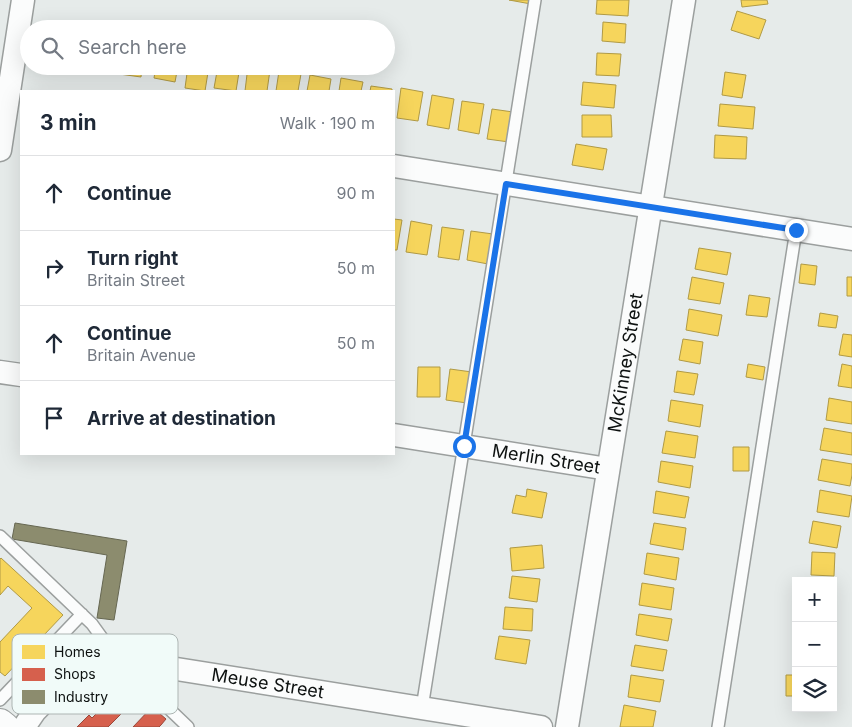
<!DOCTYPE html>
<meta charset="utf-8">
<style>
:root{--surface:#fff;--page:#f2f2f3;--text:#1f2937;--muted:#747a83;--line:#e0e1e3}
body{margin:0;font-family:Inter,sans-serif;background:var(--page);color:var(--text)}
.controls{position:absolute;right:15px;bottom:15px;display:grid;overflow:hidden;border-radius:0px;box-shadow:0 5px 20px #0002}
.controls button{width:45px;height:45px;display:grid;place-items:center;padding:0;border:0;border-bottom:1px solid var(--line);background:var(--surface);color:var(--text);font:25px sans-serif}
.stop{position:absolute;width:15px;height:15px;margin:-11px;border:4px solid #1a73e8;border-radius:50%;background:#fff}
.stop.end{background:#1a73e8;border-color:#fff;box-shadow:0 1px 5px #0008}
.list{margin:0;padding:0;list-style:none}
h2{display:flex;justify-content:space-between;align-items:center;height:65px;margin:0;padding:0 20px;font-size:21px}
h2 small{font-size:16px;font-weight:400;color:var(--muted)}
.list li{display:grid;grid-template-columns:32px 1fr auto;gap:15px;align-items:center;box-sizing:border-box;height:75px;padding:0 20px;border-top:1px solid var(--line)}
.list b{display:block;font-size:19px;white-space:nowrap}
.list p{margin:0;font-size:16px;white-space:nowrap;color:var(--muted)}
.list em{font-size:16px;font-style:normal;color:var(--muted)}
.icon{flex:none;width:28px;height:28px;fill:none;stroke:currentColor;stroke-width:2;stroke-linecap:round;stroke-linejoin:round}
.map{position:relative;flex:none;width:852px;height:727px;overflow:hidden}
.search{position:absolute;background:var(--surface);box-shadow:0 5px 20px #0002;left:20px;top:20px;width:375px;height:55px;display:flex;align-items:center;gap:12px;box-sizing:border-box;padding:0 18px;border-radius:28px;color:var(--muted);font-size:19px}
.panel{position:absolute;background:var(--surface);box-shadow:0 5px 20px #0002;left:20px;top:90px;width:375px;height:365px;border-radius:0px}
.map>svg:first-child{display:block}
.homes{fill:#f6d55c;stroke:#b09a45}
.shops{fill:#d6604d;stroke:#9a483b}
.industry{fill:#8c8c6e;stroke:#666752}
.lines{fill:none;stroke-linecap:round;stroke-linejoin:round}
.service-casing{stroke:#9b9f9e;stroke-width:14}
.minor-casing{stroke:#9b9f9e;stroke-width:25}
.tertiary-casing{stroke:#9b9f9e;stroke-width:30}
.service{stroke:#fbfcfc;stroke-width:11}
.minor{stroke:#fbfcfc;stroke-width:22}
.tertiary{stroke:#fbfcfc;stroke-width:28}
.route{stroke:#1a73e8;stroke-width:6}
.labels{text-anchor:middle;stroke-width:5;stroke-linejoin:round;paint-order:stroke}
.street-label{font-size:18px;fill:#0d1110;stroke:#f1fbf9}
.key{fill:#f1fbf9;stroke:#adb5b3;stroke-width:1}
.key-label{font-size:14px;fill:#0d1110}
</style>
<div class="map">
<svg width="852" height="727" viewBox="0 0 852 727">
<rect width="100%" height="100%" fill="#e6ebea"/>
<path class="homes" d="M509,0h22v4z
M597,0h32l-1,16 -32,-2z
M741,0h26l1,4 -26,3z
M737,11l29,9 -7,19 -28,-9z
M603,22l23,2 -1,19 -23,-2z
M597,53l24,1 -2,22 -23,-1z
M84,66h22v4z
M120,66h22l-1,11 -22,-3z
M156,66h22l-3,16 -21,-4z
M188,66h21l-4,25 -20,-3z
M218,66h22l-4,25 -22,-3z
M248,66l22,4 -3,21h-22z
M279,71l22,3 -3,17h-22z
M725,72l21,3 -4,23 -20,-3z
M310,75l21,4 -2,12h-22z
M341,78l22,4 -2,9h-22z
M583,82l33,3 -2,23 -33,-3z
M371,86l21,3v2h-22z
M401,88l22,4 -5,29 -21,-3z
M432,95l22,4 -5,30 -22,-4z
M462,101l22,3 -5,30 -21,-4z
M720,104l35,3 -2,22 -35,-3z
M492,109l21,3 -4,30 -22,-3z
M582,115h29l1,22h-30z
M715,135l32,2 -1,22 -32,-1z
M576,144l31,5 -4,21 -31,-5z
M394,219l8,1 -5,30h-3z
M411,221l21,4 -5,30 -21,-3z
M442,227l22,3 -5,30 -21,-3z
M471,231l22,3 -5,30 -21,-4z
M699,248l32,5 -4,22 -32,-6z
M801,264l16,2 -2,19 -16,-2z
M692,277l32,6 -4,21 -32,-5z
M847,277h5v19h-5z
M749,295l21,3 -3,19 -21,-2z
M689,309l33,6 -4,21 -32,-6z
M820,313l18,3 -2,12 -18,-2z
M843,334l9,1v22l-13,-2z
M683,339l20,3 -3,22 -21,-4z
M748,364l17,3 -2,13 -17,-3z
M842,364l10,2v22l-14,-2z
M418,367h22v30h-23z
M450,369l22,3 -5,31 -21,-3z
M677,371l21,3 -4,21 -20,-3z
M829,398l23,4v22l-26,-4z
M671,400l32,5 -3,22 -32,-6z
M824,428l28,5v22l-32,-5z
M666,431l32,5 -3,22 -33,-5z
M733,447h16v24h-16z
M822,459l30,5v11l-2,11 -32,-6z
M661,461l32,5 -3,22 -32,-6z
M527,489l20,4 -5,25 -30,-5 4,-18 10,2z
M820,490l32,6 -3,21 -32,-5z
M656,491l33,6 -4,21 -32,-5z
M813,521l28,5 -4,22 -28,-5z
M654,523l32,5 -3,22 -33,-6z
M542,545l2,23 -32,3 -2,-23z
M812,552l23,1 -1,23 -23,-1z
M647,553l32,5 -3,22 -32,-6z
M1,558l62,57 -58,61 -5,-4v-30l32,-34 -24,-22 -8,9v-36z
M512,576l28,3 -3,23 -28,-4z
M642,583l32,5 -3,22 -32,-5z
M505,607l28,2 -1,22 -29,-2z
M639,614l33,5 -4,22 -32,-6z
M499,636l31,4 -4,24 -31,-5z
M795,644h1v22h-2z
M635,645l32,5 -4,21 -32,-5z
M631,675l33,5 -4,22 -32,-5z
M786,675h10v21h-10z
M624,705l32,6 -3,16h-33z"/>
<path class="shops" d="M113,697l13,12 -18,18h-31l12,-12 3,3z
M152,707l14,12 -5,6 -2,2h-26z"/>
<path class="industry" d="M15,523l112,18 -13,79 -17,-2 10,-63 -95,-16z"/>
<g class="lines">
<defs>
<path id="service" d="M0,536l92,88 26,36 70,67
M0,700l82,-86
M422,708l113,-708
M718,727l78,-497"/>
<g id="minor">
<path d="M0,150l23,-150"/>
<path d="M394,166l458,73"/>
<path d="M0,372l21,3"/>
<path id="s1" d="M394,435l214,34"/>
<path id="s2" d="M24,727l11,-16 50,-51 16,-3 440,70"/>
<path id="s3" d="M567,727l117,-727"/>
</g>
<path id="tertiary" d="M0,723l5,4"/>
</defs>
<use href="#service" class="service-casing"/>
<use href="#minor" class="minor-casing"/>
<use href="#tertiary" class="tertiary-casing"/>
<use href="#service" class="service"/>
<use href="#minor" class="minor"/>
<use href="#tertiary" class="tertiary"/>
</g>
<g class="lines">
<path class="route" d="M464,446l42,-262 290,46"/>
</g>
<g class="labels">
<g class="street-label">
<text dy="6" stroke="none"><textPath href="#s3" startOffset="369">McKinney Street</textPath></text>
<text dy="6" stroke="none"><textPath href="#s1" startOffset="154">Merlin Street</textPath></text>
<text dy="6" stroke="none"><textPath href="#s2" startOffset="276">Meuse Street</textPath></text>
</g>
</g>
<rect x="12" y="634" width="166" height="80" rx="8" class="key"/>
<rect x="22" y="645" width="23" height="14" fill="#f6d55c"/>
<rect x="22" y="668" width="23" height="13" fill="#d6604d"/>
<rect x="22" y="690" width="23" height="14" fill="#8c8c6e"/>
<g class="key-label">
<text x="54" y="657">Homes</text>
<text x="54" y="679">Shops</text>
<text x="54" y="702">Industry</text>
</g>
</svg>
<div class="controls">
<button>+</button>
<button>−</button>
<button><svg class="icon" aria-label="layers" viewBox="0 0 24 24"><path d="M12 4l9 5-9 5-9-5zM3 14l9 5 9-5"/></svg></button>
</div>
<div class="stop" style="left:464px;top:446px"></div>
<div class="stop end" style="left:796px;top:230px"></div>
<div class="search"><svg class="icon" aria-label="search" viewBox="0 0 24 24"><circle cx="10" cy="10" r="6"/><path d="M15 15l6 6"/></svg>Search here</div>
<section class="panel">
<h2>3 min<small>Walk · 190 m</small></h2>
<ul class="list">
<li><svg class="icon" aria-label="ahead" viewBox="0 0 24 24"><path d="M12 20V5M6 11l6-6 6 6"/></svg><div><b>Continue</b></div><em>90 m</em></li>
<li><svg class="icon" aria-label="right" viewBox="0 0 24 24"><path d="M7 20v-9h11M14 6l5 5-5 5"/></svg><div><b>Turn right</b><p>Britain Street</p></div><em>50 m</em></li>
<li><svg class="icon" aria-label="ahead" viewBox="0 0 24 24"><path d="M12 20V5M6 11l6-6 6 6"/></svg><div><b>Continue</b><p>Britain Avenue</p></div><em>50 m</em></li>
<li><svg class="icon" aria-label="arrive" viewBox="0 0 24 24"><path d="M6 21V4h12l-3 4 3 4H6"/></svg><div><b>Arrive at destination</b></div></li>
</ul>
</section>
</div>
